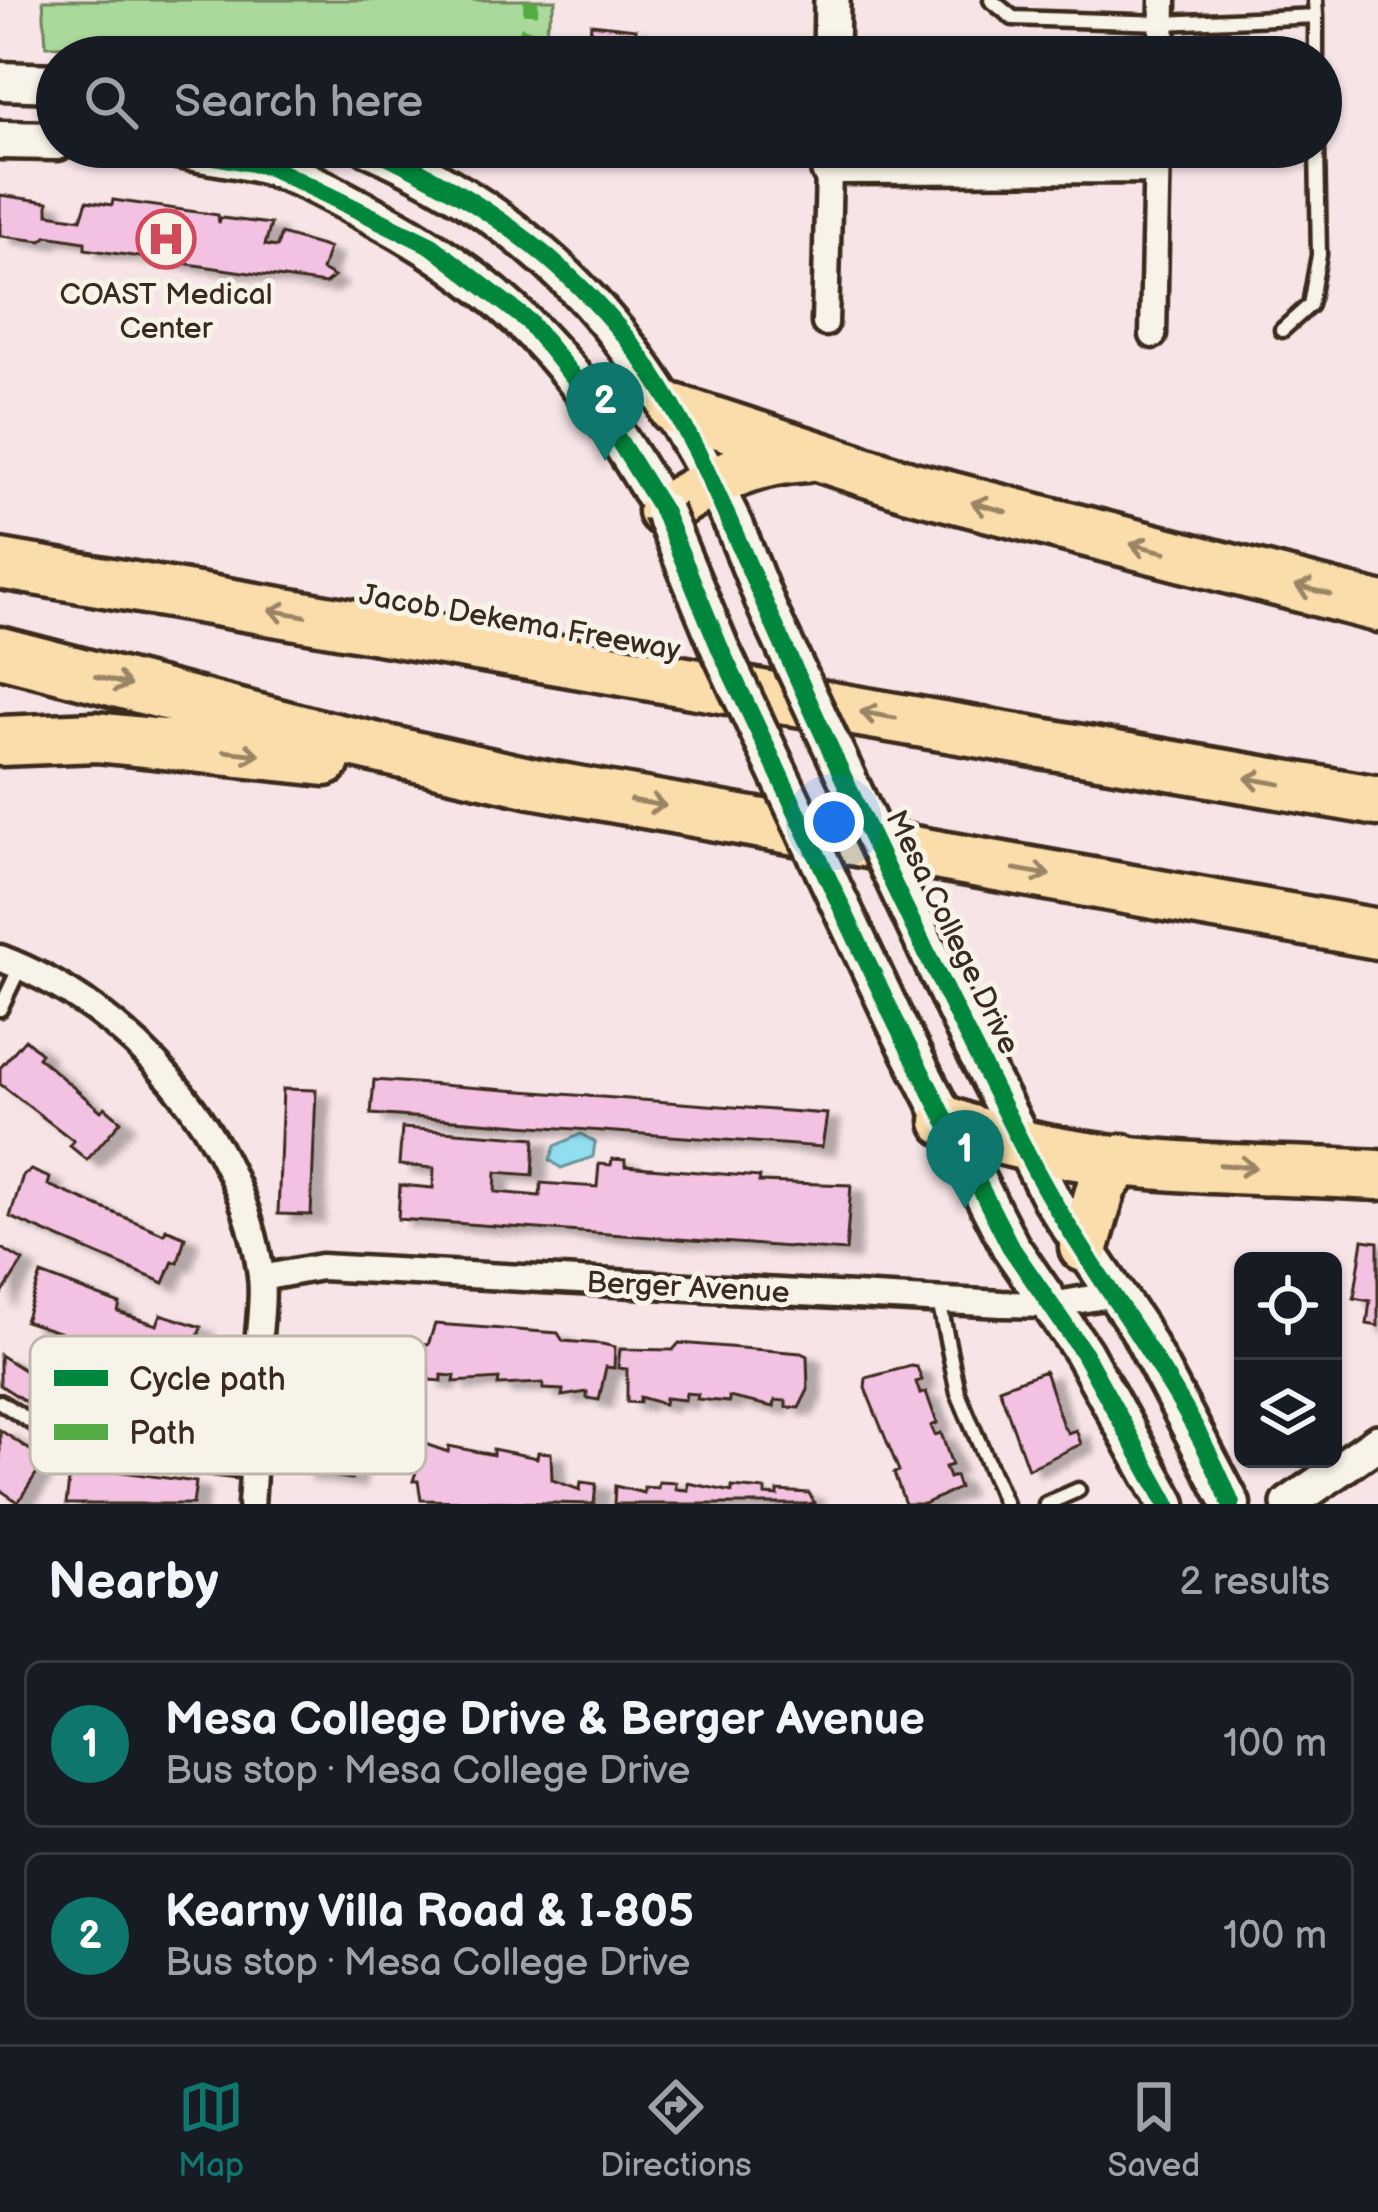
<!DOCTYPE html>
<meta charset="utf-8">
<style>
:root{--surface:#171b24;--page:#20242c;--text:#f1f3f6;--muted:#9ea1a6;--line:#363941;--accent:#0f766e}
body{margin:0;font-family:"Balsamiq Sans",sans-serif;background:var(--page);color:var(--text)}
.controls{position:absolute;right:36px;bottom:36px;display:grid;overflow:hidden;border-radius:18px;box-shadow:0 3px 9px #0004}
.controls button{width:108px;height:108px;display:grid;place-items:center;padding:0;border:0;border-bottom:3px solid var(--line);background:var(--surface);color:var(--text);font:60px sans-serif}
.you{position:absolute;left:834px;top:822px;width:42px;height:42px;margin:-30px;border:9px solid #fff;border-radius:50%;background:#1a73e8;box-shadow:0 0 0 18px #1a73e833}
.badge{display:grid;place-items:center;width:78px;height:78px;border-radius:50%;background:var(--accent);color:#fff;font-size:39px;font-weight:700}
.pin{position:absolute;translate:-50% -99px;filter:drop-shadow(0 3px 6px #0008)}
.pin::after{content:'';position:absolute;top:63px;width:42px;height:36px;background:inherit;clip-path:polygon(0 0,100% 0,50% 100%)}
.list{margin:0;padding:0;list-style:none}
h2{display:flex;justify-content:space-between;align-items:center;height:156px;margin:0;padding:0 48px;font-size:51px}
h2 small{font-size:39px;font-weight:400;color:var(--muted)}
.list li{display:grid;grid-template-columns:78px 1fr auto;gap:36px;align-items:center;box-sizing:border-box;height:168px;margin:0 24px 24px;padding:0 24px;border:3px solid var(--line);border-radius:18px}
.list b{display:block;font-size:45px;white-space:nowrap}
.list p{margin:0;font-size:39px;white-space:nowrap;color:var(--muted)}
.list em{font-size:39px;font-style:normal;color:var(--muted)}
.icon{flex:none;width:66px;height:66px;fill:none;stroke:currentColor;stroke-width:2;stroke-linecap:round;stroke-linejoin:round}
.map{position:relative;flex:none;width:1378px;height:1504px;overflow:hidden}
.search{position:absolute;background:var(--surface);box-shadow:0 3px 9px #0004;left:36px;right:36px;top:36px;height:132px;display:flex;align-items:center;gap:30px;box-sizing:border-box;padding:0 42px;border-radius:66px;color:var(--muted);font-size:45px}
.sheet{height:540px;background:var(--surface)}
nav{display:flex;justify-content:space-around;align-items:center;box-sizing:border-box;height:168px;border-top:3px solid var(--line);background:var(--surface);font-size:33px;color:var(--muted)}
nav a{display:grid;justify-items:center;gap:6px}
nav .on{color:var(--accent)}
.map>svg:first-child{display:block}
.green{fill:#aada9b;stroke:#72825c;stroke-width:3}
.water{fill:#90def0;stroke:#6e969c;stroke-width:3}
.building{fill:#f3c2e3;stroke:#3b2a1e;stroke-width:3;filter:url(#shadow)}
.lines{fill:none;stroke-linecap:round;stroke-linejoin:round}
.service-casing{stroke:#3b2a1e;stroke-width:21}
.minor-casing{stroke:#3b2a1e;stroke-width:33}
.tertiary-casing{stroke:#3b2a1e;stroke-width:42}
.secondary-casing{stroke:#3b2a1e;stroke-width:45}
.motorway-casing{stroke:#3b2a1e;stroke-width:57}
.service{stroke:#f7f3e8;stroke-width:12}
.minor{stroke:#f7f3e8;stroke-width:24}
.tertiary{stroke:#f7f3e8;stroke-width:33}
.secondary{stroke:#f7f3e8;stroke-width:36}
.motorway{stroke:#faddab;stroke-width:48}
.secondary-bridge-casing{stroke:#3b2a1e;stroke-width:45;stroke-linecap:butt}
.secondary-bridge{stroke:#f7f3e8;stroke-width:36}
.quiet{stroke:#55ab43;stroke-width:15;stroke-dasharray:30 15;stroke-linecap:butt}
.cycleway-casing{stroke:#f7f3e8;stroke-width:26}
.cycleway{stroke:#00873e;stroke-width:18}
.oneway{stroke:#9a8464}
.labels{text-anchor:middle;stroke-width:10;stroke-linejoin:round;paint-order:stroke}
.poi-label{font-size:30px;fill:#3b2a1e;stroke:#f7f3e8}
.street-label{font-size:30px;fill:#3b2a1e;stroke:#f7f3e8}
.key{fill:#f7f3e8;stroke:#bfb7ab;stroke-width:3}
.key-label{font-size:33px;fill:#3b2a1e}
</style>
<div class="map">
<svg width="1378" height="1504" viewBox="0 0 1378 1504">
<defs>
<filter id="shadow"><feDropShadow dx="13" dy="7" stdDeviation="3" flood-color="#0004"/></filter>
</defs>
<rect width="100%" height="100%" fill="#f6e4e6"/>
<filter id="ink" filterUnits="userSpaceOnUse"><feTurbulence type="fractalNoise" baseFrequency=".00833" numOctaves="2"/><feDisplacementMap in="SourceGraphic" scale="24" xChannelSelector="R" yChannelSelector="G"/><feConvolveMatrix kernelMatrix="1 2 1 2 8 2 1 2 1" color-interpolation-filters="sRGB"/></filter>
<g filter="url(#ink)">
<path class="green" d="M43,0h513l-20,57h-326l-81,-12 -83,1z"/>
<path class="water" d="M581,1134l14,8 -2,15 -32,11 -11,-8 5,-14z"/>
<path class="building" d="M591,24l45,5 -2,28h-46z
M0,195l48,7v12l33,5 6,-18 25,4 1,-5 105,15 1,8 2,-5 50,6 -6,21 12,2 4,-13 48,14 -7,22 12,7 -9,7 -240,-35v-7l-38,-6 -6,5 -41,-5z
M25,1039l16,14 -3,4 63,54 4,-4 16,14 -34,39 -17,-14 4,-5 -74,-57v-16z
M374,1080l453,34 -2,14 -3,19 -451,-33z
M283,1089l33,1 -5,125 -33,-1z
M402,1128l133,10 -2,37 -37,-3 -1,20 45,4 1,-13 56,4 2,-23 12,1 1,-6 13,1v6l135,11 -1,5 92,3 -5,66 -448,-32 2,-34 33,3 1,-20 -35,-3z
M31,1170l19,8 -2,7 116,49 2,-5 19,8 -7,26 -5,-2 -9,22 -154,-66 13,-42z
M1363,1240l15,2v84l-11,-2 3,-23 -16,-3z
M0,1247l23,14 -23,36z
M41,1274l79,30 -2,8 39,13 4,-11 40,13 -15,47 -84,-19 2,-8 -79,-26z
M435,1324l123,9 5,8 39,3 13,3 -1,21 -8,-1 -7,33 -12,-2v-6l-25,4 1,-6 -20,-1v-6l-45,2 1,-6 -45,3 1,-6 -13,-1v6l-13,-1 -2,-20h-9l1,-16 9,1z
M311,1341l50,4 5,6 -14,128 -52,-7 2,-13h5l-2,-41h6l1,-19h-6l3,-26 5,1z
M679,1343l122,10 6,3 1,34 -9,18 -13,-1v-6l-11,-1 -1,7 -45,-10v5l-32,-3 1,-5 -12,-1 -1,7 -20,-2 -1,6 -24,-7v6l-13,-1v-33l-9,-1 2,-19 53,1z
M0,1355l70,44 -14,22 -56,-36z
M911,1366l6,1 5,13 -6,2 4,12 6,-2 11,31 -6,3 4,9 6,-2 11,32 -7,2 4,11 6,-2 4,12 -35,16h-19l-11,-31 5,-2 -34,-83 1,-10z
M1045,1371l18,55 5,7 8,-3 5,14 -53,25 -29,-81z
M0,1430l45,30 -27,42 -18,-12z
M425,1444l23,8 1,-6 44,9v-6l44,9 1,-6 13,1 1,27 28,10 1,-8 15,2 -2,20 -173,-4 -3,-19h-5z
M71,1465l125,17 -3,22h-127z
M659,1482l17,1v6l12,1v-7l44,9v-5l33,3v5l13,1v-5l31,2 6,11h-201l1,-18 29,7v-6l14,1z"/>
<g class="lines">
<defs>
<path id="service" d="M991,0l22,18 150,5 153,-7 -1,-16
M1316,16v41
M1282,330l28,-25 9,-50 -2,-108
M0,1009l20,-42
M939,1301l19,92 47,111
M0,1402l73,47 180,23
M1046,1504l32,-14"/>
<path id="minor" d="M1162,57l1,-57
M825,323l4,-152 326,-1
M1153,335l4,-188
M0,958c130,49 243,177 261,318 3,23 -2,49 -3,73 -2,51 -3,103 -7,155
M261,1278l60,-11 681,37 49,1 65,-11"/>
<path id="tertiary" d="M831,57l1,-57
M829,171l1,-24
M1289,1504l89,-62"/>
<path id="secondary" d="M0,81l57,2
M0,140l57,1
M165,147c32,6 67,10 99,18 34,9 69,30 100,46 142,72 221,163 299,300
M369,147c190,85 275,199 366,380
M897,1025l113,221 73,106 84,152
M968,1036l84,164 86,127 93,177"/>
<path id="motorway" d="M674,409l235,77 469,121
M663,511c47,-30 86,-50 142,-54
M0,564l1378,237
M0,652l316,82 216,49 846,151
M0,741l96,-4 229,24
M946,1121c126,52 296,46 432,54
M1084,1247l18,-62 20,-26"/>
</defs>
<use href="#service" class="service-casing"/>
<use href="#minor" class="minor-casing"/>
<use href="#tertiary" class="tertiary-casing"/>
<use href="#secondary" class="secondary-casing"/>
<use href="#motorway" class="motorway-casing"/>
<use href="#service" class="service"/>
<use href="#minor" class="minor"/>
<use href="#tertiary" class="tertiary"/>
<use href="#secondary" class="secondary"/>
<use href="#motorway" class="motorway"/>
<defs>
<path id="secondary-bridge" d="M663,511l58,140 176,374
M735,527l33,83 200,426"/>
</defs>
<use href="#secondary-bridge" class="secondary-bridge-casing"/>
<use href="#secondary-bridge" class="secondary-bridge"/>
<path class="quiet" d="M518,57l12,-34 1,-23"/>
<defs>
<path id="cycleway" d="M165,147l103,19 164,80 96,75 71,88 64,102 58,140 176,374 113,221 73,106 84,152
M369,147c100,45 190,106 259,193 64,83 99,178 141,273 63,143 130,286 200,426 27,53 53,110 83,161 60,102 135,193 179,304"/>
</defs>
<use href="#cycleway" class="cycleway-casing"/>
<use href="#cycleway" class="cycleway"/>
</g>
<defs><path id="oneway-shaft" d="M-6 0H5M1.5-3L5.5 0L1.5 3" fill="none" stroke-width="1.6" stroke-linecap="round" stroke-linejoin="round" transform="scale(3)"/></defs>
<g class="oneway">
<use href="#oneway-shaft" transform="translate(989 507) rotate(-165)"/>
<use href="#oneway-shaft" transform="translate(1148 548) rotate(-166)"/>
<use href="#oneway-shaft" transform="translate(1313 590) rotate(-166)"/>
<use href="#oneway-shaft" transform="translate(287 613) rotate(-170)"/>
<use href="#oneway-shaft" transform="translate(113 681) rotate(15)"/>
<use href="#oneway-shaft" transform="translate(878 715) rotate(-170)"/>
<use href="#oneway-shaft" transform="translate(242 753) rotate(6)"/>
<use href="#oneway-shaft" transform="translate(1263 781) rotate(-170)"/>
<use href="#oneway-shaft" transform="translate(648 803) rotate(10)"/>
<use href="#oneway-shaft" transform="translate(1032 872) rotate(10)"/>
<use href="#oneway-shaft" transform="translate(1238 1166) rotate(4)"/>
</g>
</g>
<defs>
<symbol id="hospital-ring" viewBox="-11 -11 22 22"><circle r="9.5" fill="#f7f3e8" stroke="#d1495b" stroke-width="1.5"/><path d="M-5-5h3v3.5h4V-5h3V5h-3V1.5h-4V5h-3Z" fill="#d1495b"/></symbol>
</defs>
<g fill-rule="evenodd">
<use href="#hospital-ring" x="133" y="206" width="66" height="66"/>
</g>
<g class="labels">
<g class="poi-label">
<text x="166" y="304">COAST Medical<tspan x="166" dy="34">Center</tspan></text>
</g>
<g class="street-label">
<text transform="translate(520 622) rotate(10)" y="10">Jacob Dekema Freeway</text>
<text transform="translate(953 932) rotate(64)" y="10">Mesa College Drive</text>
<text transform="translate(688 1287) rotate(3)" y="10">Berger Avenue</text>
</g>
</g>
<rect x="30" y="1336" width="396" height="138" rx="18" class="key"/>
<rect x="54" y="1370" width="54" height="16" fill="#00873e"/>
<rect x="54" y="1424" width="54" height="16" fill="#55ab43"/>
<g class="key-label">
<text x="129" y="1390">Cycle path</text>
<text x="129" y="1444">Path</text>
</g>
</svg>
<div class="controls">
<button><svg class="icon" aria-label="locate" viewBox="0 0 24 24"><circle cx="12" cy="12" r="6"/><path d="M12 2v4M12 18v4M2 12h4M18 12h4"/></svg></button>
<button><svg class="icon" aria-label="layers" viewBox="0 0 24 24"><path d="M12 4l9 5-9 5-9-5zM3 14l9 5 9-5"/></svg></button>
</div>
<div class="you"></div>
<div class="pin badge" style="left:965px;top:1209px">1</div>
<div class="pin badge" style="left:605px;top:461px">2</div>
<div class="search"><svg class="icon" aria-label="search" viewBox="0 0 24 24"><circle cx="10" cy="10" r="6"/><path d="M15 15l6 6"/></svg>Search here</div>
</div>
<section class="sheet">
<h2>Nearby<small>2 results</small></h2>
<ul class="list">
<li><span class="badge">1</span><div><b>Mesa College Drive &amp; Berger Avenue</b><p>Bus stop · Mesa College Drive</p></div><em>100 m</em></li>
<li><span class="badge">2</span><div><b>Kearny Villa Road &amp; I-805</b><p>Bus stop · Mesa College Drive</p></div><em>100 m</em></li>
</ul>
</section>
<nav>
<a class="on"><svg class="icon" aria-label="map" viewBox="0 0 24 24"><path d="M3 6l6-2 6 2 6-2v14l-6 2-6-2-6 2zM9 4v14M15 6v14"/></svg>Map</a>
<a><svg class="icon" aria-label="directions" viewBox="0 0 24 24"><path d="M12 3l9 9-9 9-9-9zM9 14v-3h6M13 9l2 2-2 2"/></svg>Directions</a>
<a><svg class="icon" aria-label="saved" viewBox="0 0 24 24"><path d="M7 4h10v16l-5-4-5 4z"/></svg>Saved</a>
</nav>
